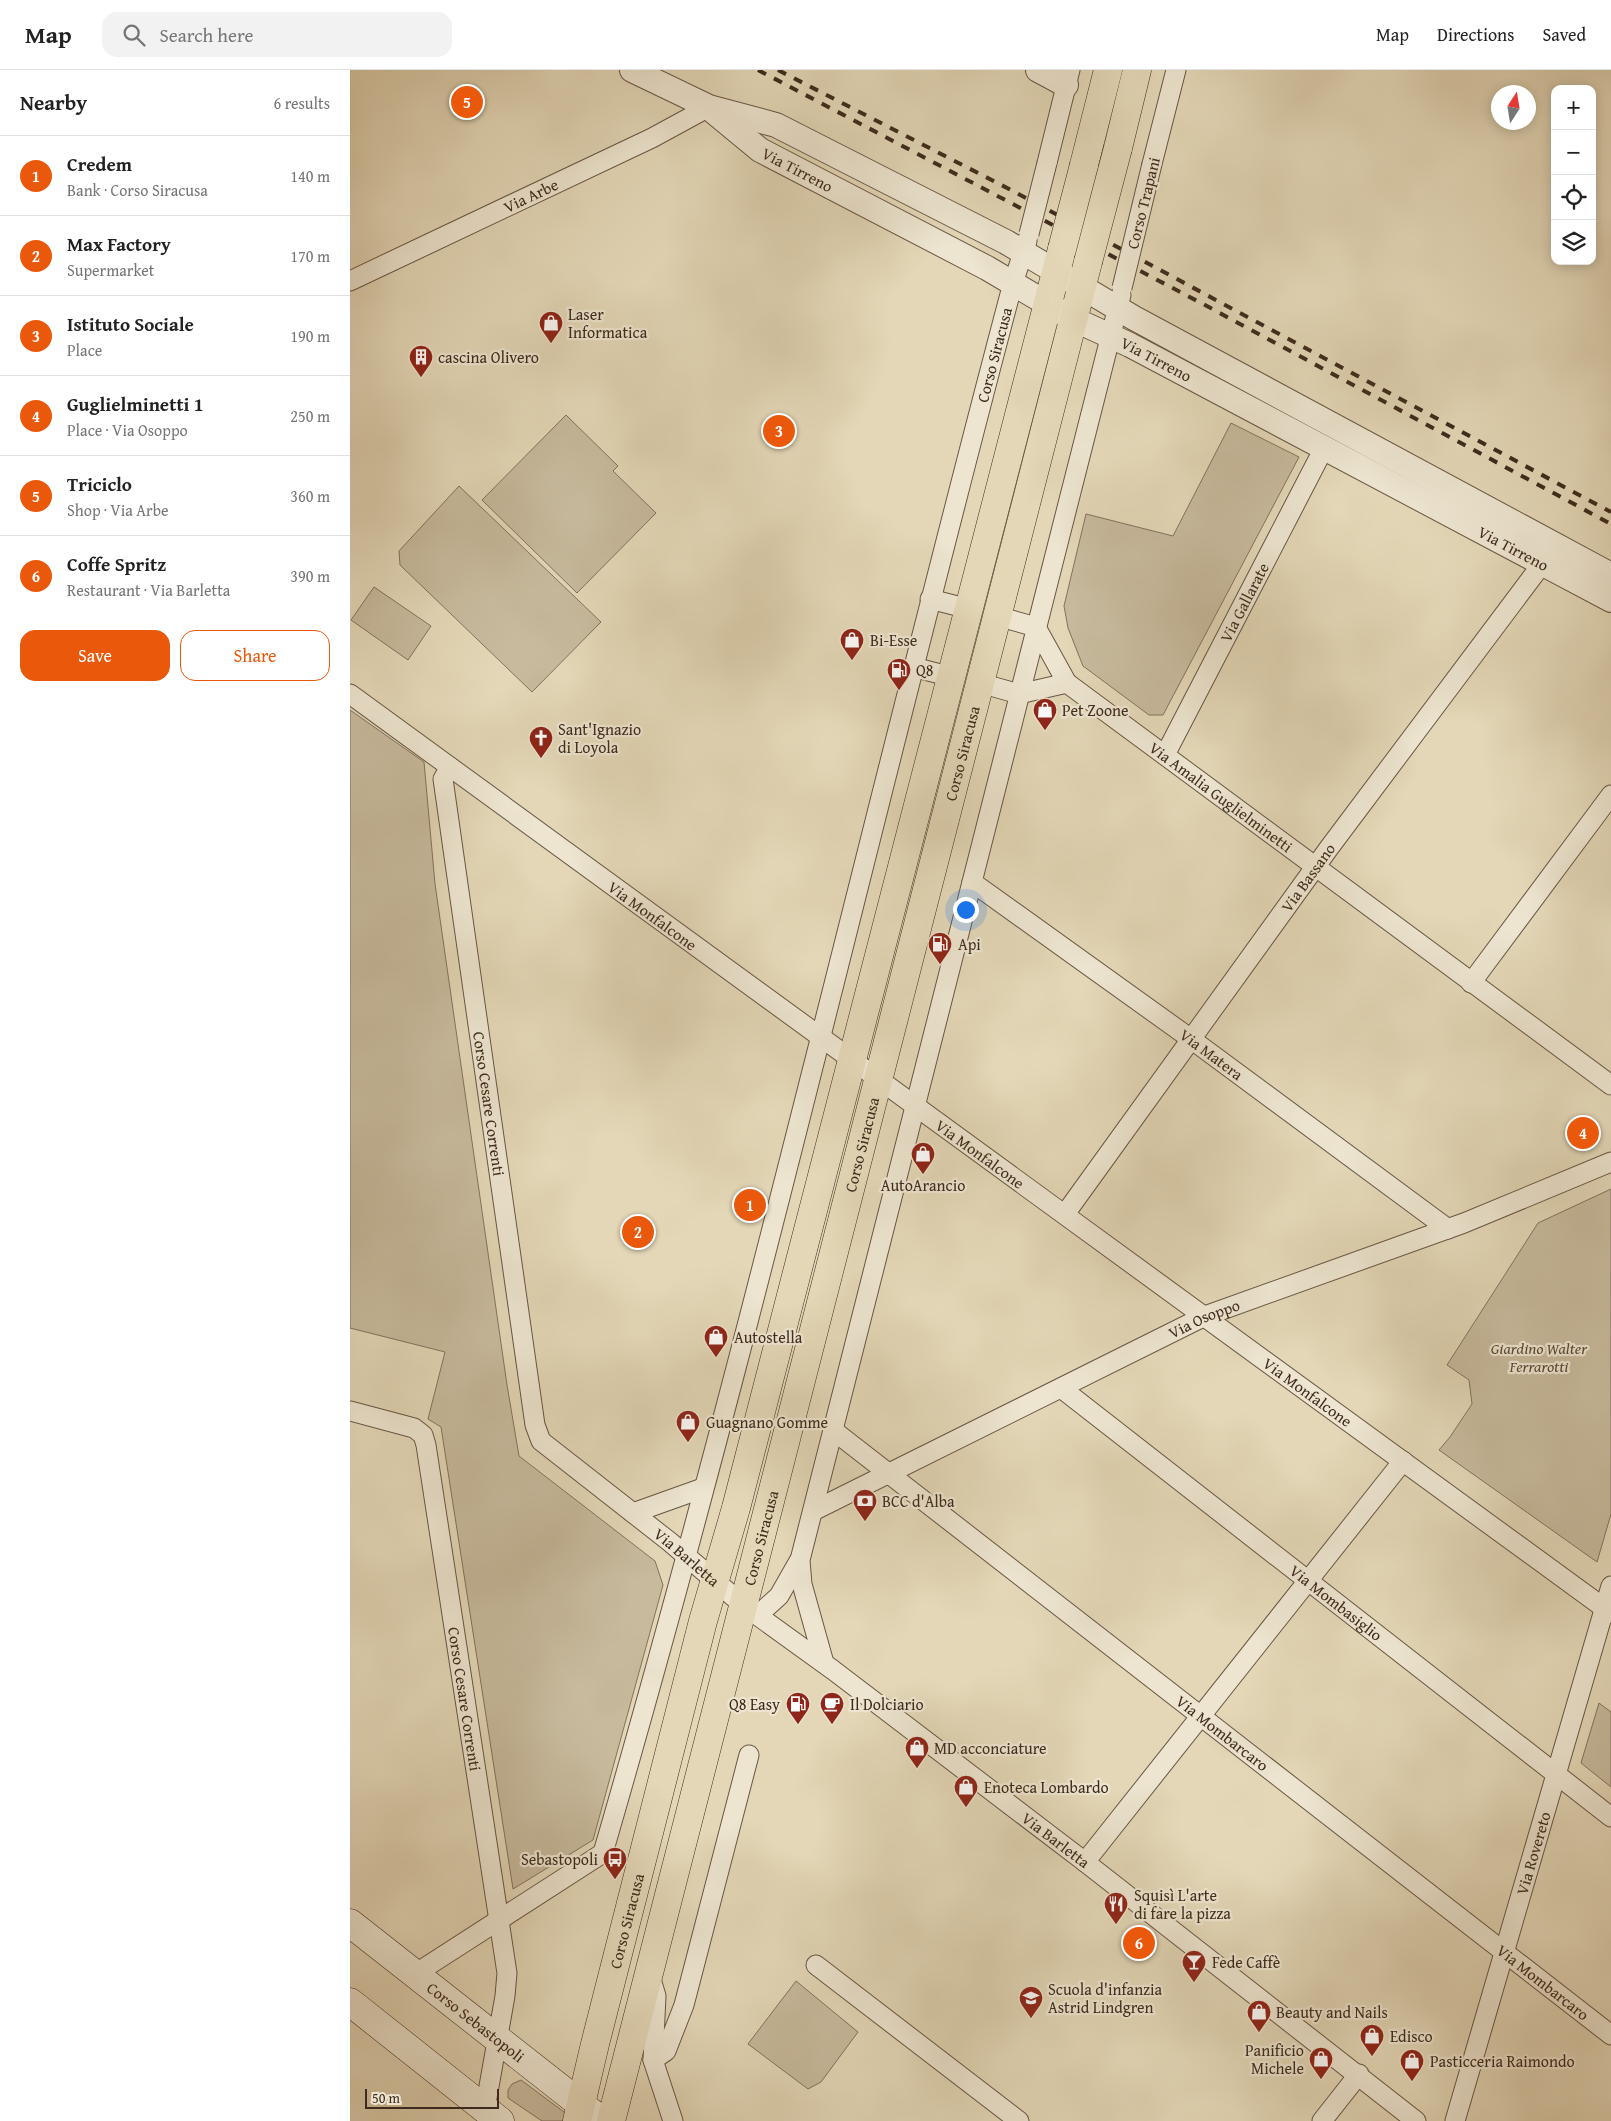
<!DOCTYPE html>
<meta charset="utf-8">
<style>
:root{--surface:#fff;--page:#f2f2f2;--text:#222;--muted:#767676;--line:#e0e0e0;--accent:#ea580c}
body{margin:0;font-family:"Gentium Book Plus",serif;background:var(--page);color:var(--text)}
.controls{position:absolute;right:15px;top:15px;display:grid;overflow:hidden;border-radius:10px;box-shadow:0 2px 12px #0003}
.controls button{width:45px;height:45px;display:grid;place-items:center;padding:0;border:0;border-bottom:1px solid var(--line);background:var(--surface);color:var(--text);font:25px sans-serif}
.compass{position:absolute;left:1141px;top:15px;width:45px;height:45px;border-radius:50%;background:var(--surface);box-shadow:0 2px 12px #0003;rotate:12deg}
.scale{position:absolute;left:15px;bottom:12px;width:134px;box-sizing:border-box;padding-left:5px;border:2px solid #3f2b1d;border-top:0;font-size:14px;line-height:18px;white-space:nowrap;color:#3f2b1d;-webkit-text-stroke:4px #ede5d0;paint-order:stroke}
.you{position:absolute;left:615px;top:839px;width:18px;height:18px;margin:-12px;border:4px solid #fff;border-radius:50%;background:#1a73e8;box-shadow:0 0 0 8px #1a73e833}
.badge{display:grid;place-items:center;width:32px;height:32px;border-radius:50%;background:var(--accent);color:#fff;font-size:16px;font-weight:700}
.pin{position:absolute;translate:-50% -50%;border:2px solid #fff;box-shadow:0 1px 5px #0006}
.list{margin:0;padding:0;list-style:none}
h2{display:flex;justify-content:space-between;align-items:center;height:65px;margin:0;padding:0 20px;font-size:21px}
h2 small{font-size:16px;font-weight:400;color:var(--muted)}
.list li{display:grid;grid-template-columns:32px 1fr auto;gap:15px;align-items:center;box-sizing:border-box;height:80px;padding:0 20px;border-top:1px solid var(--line)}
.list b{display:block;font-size:19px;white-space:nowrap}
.list p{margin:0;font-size:16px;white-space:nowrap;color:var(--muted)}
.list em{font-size:16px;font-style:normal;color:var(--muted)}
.actions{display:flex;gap:10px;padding:15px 20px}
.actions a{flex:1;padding:11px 0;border:1px solid var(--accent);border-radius:15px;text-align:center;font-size:18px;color:var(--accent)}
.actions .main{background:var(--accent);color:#fff}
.icon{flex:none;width:28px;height:28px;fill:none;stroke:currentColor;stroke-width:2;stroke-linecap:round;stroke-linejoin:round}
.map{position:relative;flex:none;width:1261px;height:2051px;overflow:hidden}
header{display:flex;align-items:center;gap:30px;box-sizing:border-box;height:70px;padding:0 25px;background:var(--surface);border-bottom:1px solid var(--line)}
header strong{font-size:24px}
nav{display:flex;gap:28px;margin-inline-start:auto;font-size:18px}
.search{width:350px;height:45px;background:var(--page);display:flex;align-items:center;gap:12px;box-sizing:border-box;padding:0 18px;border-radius:15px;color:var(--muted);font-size:19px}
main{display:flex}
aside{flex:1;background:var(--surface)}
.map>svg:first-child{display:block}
.green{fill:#c7ba9d;stroke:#83725d}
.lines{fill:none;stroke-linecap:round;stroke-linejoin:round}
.minor-casing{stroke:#685644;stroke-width:21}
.tertiary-casing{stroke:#685644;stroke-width:26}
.secondary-casing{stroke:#3f2b1d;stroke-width:29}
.primary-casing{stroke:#3f2b1d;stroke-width:29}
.minor{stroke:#ede5d0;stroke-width:19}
.tertiary{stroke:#ede5d0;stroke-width:24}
.secondary{stroke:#ede5d0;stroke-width:28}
.primary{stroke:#e3d7b7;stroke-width:28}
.rail{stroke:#3f2b1d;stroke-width:4;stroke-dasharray:9 9;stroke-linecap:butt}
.minor-bridge-casing{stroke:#685644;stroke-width:21;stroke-linecap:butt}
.primary-bridge-casing{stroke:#3f2b1d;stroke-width:29;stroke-linecap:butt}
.minor-bridge{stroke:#ede5d0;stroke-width:19}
.primary-bridge{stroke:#e3d7b7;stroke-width:28}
.labels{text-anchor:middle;stroke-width:4.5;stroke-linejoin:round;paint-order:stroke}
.street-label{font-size:16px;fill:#3f2b1d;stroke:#ede5d0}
.poi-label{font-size:16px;fill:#3f2b1d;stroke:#ede5d0;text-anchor:start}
.park-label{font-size:16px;font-style:italic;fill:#5a4837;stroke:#ede5d0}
</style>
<header>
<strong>Map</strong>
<div class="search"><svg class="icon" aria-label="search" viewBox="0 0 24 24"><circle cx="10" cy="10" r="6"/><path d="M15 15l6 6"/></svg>Search here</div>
<nav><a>Map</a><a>Directions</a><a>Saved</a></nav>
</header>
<main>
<aside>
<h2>Nearby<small>6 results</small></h2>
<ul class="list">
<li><span class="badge">1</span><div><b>Credem</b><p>Bank · Corso Siracusa</p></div><em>140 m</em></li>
<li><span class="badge">2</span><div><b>Max Factory</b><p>Supermarket</p></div><em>170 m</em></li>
<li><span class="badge">3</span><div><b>Istituto Sociale</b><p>Place</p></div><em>190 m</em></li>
<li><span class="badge">4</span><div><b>Guglielminetti 1</b><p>Place · Via Osoppo</p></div><em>250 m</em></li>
<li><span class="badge">5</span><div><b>Triciclo</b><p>Shop · Via Arbe</p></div><em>360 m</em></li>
<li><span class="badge">6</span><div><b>Coffe Spritz</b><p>Restaurant · Via Barletta</p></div><em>390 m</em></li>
</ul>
<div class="actions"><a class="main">Save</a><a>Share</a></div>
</aside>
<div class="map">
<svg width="1261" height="2051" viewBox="0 0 1261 2051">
<rect width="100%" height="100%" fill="#e3d7b7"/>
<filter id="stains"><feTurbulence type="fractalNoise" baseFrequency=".004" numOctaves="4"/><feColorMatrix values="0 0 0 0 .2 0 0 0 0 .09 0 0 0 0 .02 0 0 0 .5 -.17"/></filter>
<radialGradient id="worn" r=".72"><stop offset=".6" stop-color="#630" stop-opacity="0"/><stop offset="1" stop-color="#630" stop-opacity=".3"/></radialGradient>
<path class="green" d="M216,345l52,51 -5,5 43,42 -79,80 -95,-93z
M881,353l68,34 -136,258h-14l-66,-49 -15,-38 -4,-22 22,-92 87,22z
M109,416l142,136 -69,70 -132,-127 -1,-14z
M24,517l57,39 -23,34 -57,-40z
M0,640l74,52 11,122 72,501 12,71 136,105 8,24 -70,255 -80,49 -72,-462 -13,-8 17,-67 -95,-24z
M1261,1119v325l-14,48 -158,-112 11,-13 22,-33 -3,-24 -22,-15 91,-142z
M1249,1633l12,9v75l-30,-24z
M446,1911l62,51 -37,50 -13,7 -60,-45z
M171,2010l43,32 3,9h-25l-34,-23v-8l4,-6z"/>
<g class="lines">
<defs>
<g id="minor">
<path d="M697,93l23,-93"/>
<path d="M802,94l24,-94"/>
<path id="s1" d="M0,211l302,-143 57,-31"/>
<path d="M580,529l39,10"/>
<path id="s2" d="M647,546l39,11 31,56 544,402"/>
<path d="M563,597l39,10"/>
<path d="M630,613l39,11 48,-11"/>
<path id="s3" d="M0,624c419,308 841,612 1261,919"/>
<path id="s4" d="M815,685l159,-307"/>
<path id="s5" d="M100,697l-7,12 92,646 6,16 129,101 73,63 90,65 252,192 331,259"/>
<path id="s6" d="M622,812l219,157 257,190"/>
<path d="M1121,913l140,-188"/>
<path id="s7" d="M715,1144l264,-366 222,-296"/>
<path id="s8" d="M711,1318l550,429"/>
<path id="s9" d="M0,1341l64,17 9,7 3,10 81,528 -2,23 -20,113 3,9"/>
<path id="s10" d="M484,1361l777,604"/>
<path id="s11" d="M463,1441l392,-195 259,-93 147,-61"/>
<path d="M283,1443l70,-25"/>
<path d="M408,1545l21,-19 20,-35"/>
<path d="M474,1593l-22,-79 -2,-24 321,-1265"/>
<path d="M735,1792l318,-401"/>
<path d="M466,1895l203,156"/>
<path id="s12" d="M65,1904l188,-121c151,-519 271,-1047 410,-1570l14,-42"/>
<path d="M300,1906l6,20 -3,64 20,61"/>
<path d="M303,1990l13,-9 18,-46 65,-250"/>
<path d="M972,2051l37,-47"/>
<path id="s13" d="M1105,2051l156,-535"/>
</g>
<g id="tertiary">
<path d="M282,0l77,37 67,18 230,117 128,76 477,257"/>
<path d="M688,0l28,15"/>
<path id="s14" d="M364,42l46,38 227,118 86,51 57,26 481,255"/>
</g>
<g id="secondary">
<path id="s15" d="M0,1853l252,198"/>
<path d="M0,1932l150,119"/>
</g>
<g id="primary">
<path d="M768,78l19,-78"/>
<path d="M734,95l24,-95"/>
<path id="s16" d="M227,2051l18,-77 108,-423 33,-113 326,-1259"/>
<path id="s17" d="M261,2051l477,-1859"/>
</g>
</defs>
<use href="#minor" class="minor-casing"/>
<use href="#tertiary" class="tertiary-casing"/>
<use href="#secondary" class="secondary-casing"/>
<use href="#primary" class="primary-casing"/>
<use href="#minor" class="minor"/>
<use href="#tertiary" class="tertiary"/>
<use href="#secondary" class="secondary"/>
<use href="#primary" class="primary"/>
<path class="rail" d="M408,0l445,234 408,220
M428,0l233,120 600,322"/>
<defs>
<path id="minor-bridge" d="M679,164l18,-71
M772,218l30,-124"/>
<path id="primary-bridge" d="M712,179l22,-84
M738,192l30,-114"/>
</defs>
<use href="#minor-bridge" class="minor-bridge-casing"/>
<use href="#primary-bridge" class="primary-bridge-casing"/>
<use href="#minor-bridge" class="minor-bridge"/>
<use href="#primary-bridge" class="primary-bridge"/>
</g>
<defs>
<symbol id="shop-pin" viewBox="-11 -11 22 30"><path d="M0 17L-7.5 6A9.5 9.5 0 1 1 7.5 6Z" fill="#8f2418" stroke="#ede5d0"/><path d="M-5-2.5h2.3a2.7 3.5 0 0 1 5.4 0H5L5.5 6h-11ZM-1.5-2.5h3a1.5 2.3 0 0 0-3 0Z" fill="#fff"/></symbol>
<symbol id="building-pin" viewBox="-11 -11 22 30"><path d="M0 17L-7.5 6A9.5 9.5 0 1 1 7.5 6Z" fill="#8f2418" stroke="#ede5d0"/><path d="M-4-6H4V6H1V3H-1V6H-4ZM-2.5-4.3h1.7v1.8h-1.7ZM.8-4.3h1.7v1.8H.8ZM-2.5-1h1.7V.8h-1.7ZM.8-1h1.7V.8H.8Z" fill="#fff"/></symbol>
<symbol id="fuel-pin" viewBox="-11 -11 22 30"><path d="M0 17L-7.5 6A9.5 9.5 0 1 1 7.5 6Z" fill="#8f2418" stroke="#ede5d0"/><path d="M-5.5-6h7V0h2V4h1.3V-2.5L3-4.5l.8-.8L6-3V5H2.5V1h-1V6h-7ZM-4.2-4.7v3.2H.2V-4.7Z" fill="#fff"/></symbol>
<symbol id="church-pin" viewBox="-11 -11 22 30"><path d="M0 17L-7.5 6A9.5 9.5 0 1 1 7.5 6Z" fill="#8f2418" stroke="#ede5d0"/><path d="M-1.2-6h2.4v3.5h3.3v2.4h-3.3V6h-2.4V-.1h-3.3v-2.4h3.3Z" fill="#fff"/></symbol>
<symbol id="bank-pin" viewBox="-11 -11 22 30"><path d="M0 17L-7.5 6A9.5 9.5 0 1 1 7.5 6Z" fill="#8f2418" stroke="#ede5d0"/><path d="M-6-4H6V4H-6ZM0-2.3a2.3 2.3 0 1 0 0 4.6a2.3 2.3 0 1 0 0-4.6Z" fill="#fff"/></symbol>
<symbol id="cafe-pin" viewBox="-11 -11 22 30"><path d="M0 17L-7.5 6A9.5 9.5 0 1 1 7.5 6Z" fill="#8f2418" stroke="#ede5d0"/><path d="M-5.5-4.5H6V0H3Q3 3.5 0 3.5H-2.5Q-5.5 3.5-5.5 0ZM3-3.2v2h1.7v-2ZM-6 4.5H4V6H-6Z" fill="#fff"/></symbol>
<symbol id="bus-pin" viewBox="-11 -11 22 30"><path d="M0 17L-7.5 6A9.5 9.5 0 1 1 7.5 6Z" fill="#8f2418" stroke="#ede5d0"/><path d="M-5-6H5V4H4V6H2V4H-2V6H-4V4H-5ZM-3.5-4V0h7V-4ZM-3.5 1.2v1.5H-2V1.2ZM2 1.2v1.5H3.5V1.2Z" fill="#fff"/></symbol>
<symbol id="restaurant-pin" viewBox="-11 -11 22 30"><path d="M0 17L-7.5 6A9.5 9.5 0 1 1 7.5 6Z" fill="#8f2418" stroke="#ede5d0"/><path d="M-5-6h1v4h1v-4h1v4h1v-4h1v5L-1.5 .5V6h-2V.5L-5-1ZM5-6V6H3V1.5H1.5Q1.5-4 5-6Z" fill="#fff"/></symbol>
<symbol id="bar-pin" viewBox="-11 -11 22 30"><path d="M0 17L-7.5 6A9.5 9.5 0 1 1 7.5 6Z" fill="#8f2418" stroke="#ede5d0"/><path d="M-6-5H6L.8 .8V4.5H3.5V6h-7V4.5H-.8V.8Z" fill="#fff"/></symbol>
<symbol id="school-pin" viewBox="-11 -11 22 30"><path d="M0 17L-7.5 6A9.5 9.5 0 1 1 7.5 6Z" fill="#8f2418" stroke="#ede5d0"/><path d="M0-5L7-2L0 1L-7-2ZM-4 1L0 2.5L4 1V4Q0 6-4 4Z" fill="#fff"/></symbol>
</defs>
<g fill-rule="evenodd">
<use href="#shop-pin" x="187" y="239" width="28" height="38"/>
<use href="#building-pin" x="57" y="273" width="28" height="38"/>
<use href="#shop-pin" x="488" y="556" width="28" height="38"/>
<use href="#fuel-pin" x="535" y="586" width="28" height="38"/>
<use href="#shop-pin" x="681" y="626" width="28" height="38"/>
<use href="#church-pin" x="177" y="654" width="28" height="38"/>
<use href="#fuel-pin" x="576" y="860" width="28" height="38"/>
<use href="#shop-pin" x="559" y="1070" width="28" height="38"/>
<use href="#shop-pin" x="352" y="1253" width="28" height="38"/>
<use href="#shop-pin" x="324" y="1338" width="28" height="38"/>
<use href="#bank-pin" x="501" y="1417" width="28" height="38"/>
<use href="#fuel-pin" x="434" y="1620" width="28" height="38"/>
<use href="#cafe-pin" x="468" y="1620" width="28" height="38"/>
<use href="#shop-pin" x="553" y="1664" width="28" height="38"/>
<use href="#shop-pin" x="602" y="1703" width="28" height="38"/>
<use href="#bus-pin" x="251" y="1775" width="28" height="38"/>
<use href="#restaurant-pin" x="752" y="1820" width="28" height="38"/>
<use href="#bar-pin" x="830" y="1878" width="28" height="38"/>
<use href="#school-pin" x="667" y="1914" width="28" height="38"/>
<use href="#shop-pin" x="895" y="1928" width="28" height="38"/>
<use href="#shop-pin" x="1008" y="1952" width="28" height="38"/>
<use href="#shop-pin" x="957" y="1975" width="28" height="38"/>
<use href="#shop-pin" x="1048" y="1977" width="28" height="38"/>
</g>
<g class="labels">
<g class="street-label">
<text dy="6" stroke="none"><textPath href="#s14" startOffset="102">Via Tirreno</textPath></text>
<text dy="6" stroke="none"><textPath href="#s1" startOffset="200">Via Arbe</textPath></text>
<text transform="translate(793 133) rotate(-76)" y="6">Corso Trapani</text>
<text dy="6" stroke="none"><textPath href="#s12" startOffset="1772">Corso Siracusa</textPath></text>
<text dy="6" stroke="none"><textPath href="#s14" startOffset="508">Via Tirreno</textPath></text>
<text dy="6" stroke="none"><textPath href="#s14" startOffset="912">Via Tirreno</textPath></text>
<text dy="6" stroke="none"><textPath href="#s4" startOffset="172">Via Gallarate</textPath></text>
<text dy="6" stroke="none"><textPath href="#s17" startOffset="1412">Corso Siracusa</textPath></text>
<text dy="6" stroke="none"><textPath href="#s2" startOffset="296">Via Amalia Guglielminetti</textPath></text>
<text dy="6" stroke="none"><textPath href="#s7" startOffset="415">Via Bassano</textPath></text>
<text dy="6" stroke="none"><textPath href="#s3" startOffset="375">Via Monfalcone</textPath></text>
<text dy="6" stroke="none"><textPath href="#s6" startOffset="295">Via Matera</textPath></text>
<text dy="6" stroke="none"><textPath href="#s5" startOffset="342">Corso Cesare Correnti</textPath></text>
<text dy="6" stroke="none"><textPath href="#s17" startOffset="1008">Corso Siracusa</textPath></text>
<text dy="6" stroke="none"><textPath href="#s3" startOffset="780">Via Monfalcone</textPath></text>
<text dy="6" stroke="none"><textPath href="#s11" startOffset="436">Via Osoppo</textPath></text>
<text dy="6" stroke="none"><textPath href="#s3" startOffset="1185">Via Monfalcone</textPath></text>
<text dy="6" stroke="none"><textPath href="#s17" startOffset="602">Corso Siracusa</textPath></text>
<text dy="6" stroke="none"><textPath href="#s5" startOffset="870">Via Barletta</textPath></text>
<text dy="6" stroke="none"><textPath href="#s8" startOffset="349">Via Mombasiglio</textPath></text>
<text dy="6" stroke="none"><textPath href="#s9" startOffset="345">Corso Cesare Correnti</textPath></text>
<text dy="6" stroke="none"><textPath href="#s10" startOffset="492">Via Mombarcaro</textPath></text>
<text dy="6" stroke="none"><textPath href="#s5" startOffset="1335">Via Barletta</textPath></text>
<text dy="6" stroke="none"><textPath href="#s13" startOffset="279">Via Rovereto</textPath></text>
<text dy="6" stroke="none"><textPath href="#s16" startOffset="206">Corso Siracusa</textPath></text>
<text dy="6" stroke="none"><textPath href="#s10" startOffset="898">Via Mombarcaro</textPath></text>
<text dy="6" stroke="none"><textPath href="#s15" startOffset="160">Corso Sebastopoli</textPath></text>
</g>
<g class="poi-label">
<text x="218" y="250">Laser<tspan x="218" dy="18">Informatica</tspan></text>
<text x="88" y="293">cascina Olivero</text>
<text x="520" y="576">Bi-Esse</text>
<text x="566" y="606">Q8</text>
<text x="712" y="646">Pet Zoone</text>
<text x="208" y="665">Sant'Ignazio<tspan x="208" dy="18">di Loyola</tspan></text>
<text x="608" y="880">Api</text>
<text x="573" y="1121" text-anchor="middle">AutoArancio</text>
<text x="384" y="1273">Autostella</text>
<text x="356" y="1358">Guagnano Gomme</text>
<text x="532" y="1437">BCC d'Alba</text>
<text x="430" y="1640" text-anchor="end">Q8 Easy</text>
<text x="500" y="1640">Il Dolciario</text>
<text x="584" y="1684">MD acconciature</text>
<text x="634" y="1723">Enoteca Lombardo</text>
<text x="248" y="1795" text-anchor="end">Sebastopoli</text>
<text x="784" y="1831">Squisì L'arte<tspan x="784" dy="18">di fare la pizza</tspan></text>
<text x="862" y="1898">Fede Caffè</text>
<text x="698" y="1925">Scuola d'infanzia<tspan x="698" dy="18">Astrid Lindgren</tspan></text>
<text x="926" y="1948">Beauty and Nails</text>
<text x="1040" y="1972">Edisco</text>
<text x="954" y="1986" text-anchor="end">Panificio<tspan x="954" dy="18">Michele</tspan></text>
<text x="1080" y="1997">Pasticceria Raimondo</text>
</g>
<g class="park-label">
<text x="1189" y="1284">Giardino Walter<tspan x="1189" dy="18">Ferrarotti</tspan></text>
</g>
</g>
<rect width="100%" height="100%" filter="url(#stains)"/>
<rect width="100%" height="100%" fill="url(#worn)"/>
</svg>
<div class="controls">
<button>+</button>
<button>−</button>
<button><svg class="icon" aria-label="locate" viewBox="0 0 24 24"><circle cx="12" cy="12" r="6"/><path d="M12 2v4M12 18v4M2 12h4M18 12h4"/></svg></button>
<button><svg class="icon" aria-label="layers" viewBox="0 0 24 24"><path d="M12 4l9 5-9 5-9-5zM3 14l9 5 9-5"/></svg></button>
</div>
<svg class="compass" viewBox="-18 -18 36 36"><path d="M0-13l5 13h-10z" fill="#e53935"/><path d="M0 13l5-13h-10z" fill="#767676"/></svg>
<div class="scale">50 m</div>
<div class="you"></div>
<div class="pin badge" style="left:400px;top:1135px">1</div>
<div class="pin badge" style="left:288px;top:1162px">2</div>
<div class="pin badge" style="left:429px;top:361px">3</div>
<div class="pin badge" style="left:1233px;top:1063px">4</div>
<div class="pin badge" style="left:117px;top:32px">5</div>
<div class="pin badge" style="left:789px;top:1873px">6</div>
</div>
</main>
